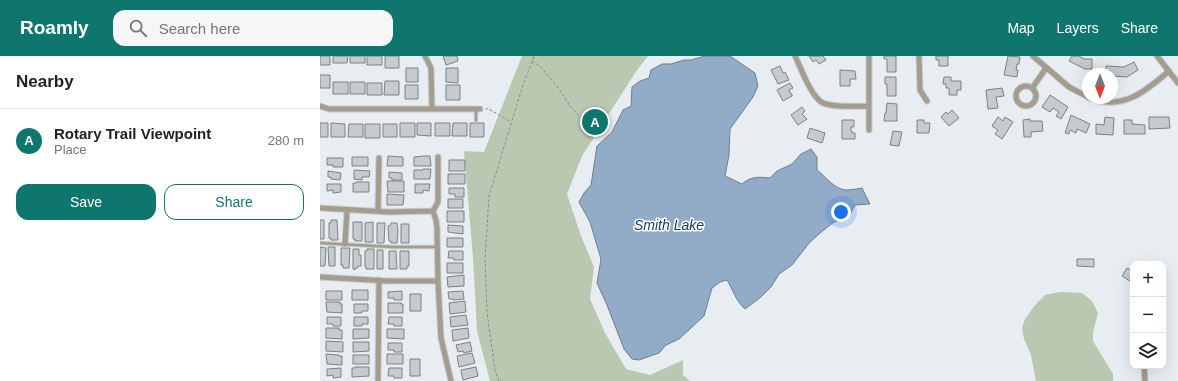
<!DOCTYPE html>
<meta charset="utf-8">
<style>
:root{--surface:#fff;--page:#f6f6f6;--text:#222;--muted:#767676;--line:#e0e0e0;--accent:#0f766e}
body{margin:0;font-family:Helvetica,sans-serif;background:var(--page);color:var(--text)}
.controls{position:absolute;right:12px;bottom:12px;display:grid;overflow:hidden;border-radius:8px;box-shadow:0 4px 16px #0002}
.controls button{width:36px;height:36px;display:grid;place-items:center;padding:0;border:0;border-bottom:1px solid var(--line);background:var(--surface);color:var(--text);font:20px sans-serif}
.compass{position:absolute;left:762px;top:12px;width:36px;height:36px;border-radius:50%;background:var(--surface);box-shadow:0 4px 16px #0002;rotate:180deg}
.you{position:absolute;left:521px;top:156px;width:14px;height:14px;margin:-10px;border:3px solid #fff;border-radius:50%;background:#1a73e8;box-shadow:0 0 0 6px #1a73e833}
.badge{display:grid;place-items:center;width:26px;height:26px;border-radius:50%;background:var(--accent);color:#fff;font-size:13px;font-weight:700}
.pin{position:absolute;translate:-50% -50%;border:2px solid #fff;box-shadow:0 1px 4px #0006}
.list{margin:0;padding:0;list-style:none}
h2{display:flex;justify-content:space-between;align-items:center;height:52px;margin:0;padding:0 16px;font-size:17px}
h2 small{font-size:13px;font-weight:400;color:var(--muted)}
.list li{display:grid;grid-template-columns:26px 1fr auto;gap:12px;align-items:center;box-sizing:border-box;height:64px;padding:0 16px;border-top:1px solid var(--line)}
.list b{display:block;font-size:15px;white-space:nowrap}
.list p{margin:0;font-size:13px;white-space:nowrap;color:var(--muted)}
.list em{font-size:13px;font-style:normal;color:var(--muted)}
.actions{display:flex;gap:8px;padding:12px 16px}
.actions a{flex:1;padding:9px 0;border:1px solid var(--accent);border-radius:12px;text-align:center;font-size:14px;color:var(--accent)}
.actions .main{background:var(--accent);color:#fff}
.icon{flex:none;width:22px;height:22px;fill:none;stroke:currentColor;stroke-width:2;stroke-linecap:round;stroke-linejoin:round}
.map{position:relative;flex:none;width:858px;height:325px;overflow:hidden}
header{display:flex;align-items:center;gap:24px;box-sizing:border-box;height:56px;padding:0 20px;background:var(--accent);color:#fff}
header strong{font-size:19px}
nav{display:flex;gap:22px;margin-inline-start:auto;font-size:14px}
.search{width:280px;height:36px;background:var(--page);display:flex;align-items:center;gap:10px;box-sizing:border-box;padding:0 14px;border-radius:12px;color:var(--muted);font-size:15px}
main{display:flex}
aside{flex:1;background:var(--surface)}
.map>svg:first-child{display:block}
.green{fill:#bac8b1}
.water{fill:#92abc7;stroke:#6d7f93}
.building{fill:#c7cbd0;stroke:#7d8185}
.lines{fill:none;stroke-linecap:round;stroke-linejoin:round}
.lane-casing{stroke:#c6cbce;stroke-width:4.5}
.street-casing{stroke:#c6cbce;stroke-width:7}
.path{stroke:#888b8e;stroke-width:1;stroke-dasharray:3 2;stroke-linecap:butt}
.lane{stroke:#a49c8e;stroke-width:2.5}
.street{stroke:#a49c8e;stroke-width:5}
.labels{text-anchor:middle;stroke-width:3;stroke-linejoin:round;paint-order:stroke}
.water-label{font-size:14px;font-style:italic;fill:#13385e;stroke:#fff}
</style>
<header>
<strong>Roamly</strong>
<div class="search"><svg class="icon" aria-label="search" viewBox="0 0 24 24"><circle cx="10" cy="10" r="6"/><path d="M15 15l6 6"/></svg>Search here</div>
<nav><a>Map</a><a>Layers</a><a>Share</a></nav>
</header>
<main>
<aside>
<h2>Nearby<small></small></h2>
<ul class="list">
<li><span class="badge">A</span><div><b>Rotary Trail Viewpoint</b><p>Place</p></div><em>280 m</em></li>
</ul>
<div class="actions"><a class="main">Save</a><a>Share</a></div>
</aside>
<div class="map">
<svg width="858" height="325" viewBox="0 0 858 325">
<rect width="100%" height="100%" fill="#e8edf1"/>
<path class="green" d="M202,0h126l-13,17 -53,83 -15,38 14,42 13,31 -4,32 15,34 21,36 24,6 33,-15v15l7,6h-200l-13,-50 -4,-73 -9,-107 20,1z
M740,236l22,1 10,8 6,12 -5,19v9l20,33v7h-77l-5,-26 -7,-16 -2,-11 3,-9 10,-14 10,-10z"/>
<path class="water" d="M385,0h25l25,17 3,13 -5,11 -23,32 -1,26 -4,21 17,8c9,-8 17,-7 28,-6l7,-7 15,-7 9,-10 10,-5 6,8v13c9,7 17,19 29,20 5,0 11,-1 16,-2l8,16 -15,1 -7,13 -14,4 -14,11 -10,9 -18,23 -13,9 -8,13 -10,10 -16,12c-9,-8 -12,-19 -18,-29l-7,2 -8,6 -8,28 -25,23 -13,6 -7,8 -20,7 -7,-1 -8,-10 -17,-44 -10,-22 4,-24 -11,-37 -11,-20 5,-9 7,-8 6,-39 15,-14 11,-22 8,-4 1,-19 8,-6 9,-3 2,-8 11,-6h9l13,-4h7z"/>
<path class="building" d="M0,0h10v9h-10z
M13,0h15l-1,7h-14z
M30,0h15v7h-15z
M47,0h15v9h-15z
M65,0h14v12h-14z
M123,0h14l1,5 -12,4z
M489,0h14l3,4 -7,4 -3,-4 -3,2z
M564,0h12v16h-9v-13h-3z
M616,0h12v10h-9v-6h-3z
M688,0l12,1 -1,7h-2l-1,6h2l-1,7 -13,-2z
M752,0h7l5,3h8v10h-7l-16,-8z
M814,6l4,8 -11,7 -15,-1v-2h-6v-8l18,1z
M460,10l3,7 2,-1 4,8 -11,4 -7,-14z
M86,12h12v14h-12z
M126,12h12v15l-12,-1z
M520,14l15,1 1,8h-6v7h-10z
M0,19h10v13h-10z
M565,21h11v19h-9v-12h-2z
M624,21h7v4h10v9h-4v5h-8v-7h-3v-4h-3z
M65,25h14v14h-15z
M13,26h15v12h-15z
M30,26h15v12h-15z
M47,27h15v12h-15z
M470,27l3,5 -4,2 1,3 2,1v2l-9,5 -6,-11z
M85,29h13v14h-13z
M126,29h14v15h-14z
M682,32l2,8 -8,1 2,11 -10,1 -2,-19z
M730,39l18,12 -7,12 -5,-3 3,-4 -6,-4 -3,4 -8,-5z
M567,47l10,1v17h-13l1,-8h1z
M482,51l3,4 -3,3 5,5 -9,6 -7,-10z
M632,54l7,8 -10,8 -8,-9 5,-5 2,2z
M751,59l19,9 -4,9 -9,-4 -1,4 -6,-3 -1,4 -4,-1z
M678,61l5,4 2,-4 8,5 -11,17 -7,-5 3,-4 -6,-4z
M785,61l9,1 -1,17 -17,-1v-10l8,1z
M829,61h20l1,11 -21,1z
M710,63v2h12l1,10 -12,1v5h-7l-1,-17z
M522,64h12v7h-3v4h1v2h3v6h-13z
M597,64h7v3h6l-1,10h-12z
M804,64h8v4l13,1v9h-21z
M0,67h8v14h-8z
M11,67l14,1v13h-14z
M80,67h15v14h-15z
M97,67h14v13l-14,-1z
M115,67h15v13h-15z
M133,67h14v13h-15z
M150,67h14v14h-14z
M29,68h14v13h-15z
M45,68h15v14h-15z
M63,68h14v13h-14z
M490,72l15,5 -3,10 -15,-5z
M573,75l9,1 -3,14 -9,-1z
M68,100l15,1v9h-16z
M104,100h6l1,10h-17v-9z
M32,101h16v9h-16z
M7,102h16v9h-10v-2h-6z
M129,104h16v11h-16z
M103,113h8l-1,10h-16v-9h9z
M34,114l16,1 -1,6h-7v3l-8,-1z
M8,115l13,2 -1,7 -9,-1v-2h-3z
M69,116l13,1v7h-10v-2h-3z
M128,118h17v10h-17z
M67,125h17v11h-16z
M36,126h13v10h-16v-9h3z
M7,128h14v8l-8,1v-3l-6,1z
M95,128h15l-1,7 -6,-1v3h-8z
M129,132h15v9h-9v-3h-6z
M67,138l17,1 -1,10h-16z
M128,143h15v9h-15z
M127,155h17v11h-17z
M0,164h4v19h-4z
M11,164h6l1,20h-7v-2h-2v-15h2z
M33,166h9v19h-7v-2h-2z
M53,166v20h-8v-19z
M57,167h8l-1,20h-7z
M71,167h6l1,8 -1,12h-6v-2h-2l-1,-15 3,-1z
M81,168h8v19h-8z
M128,169l15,1v8l-15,-2z
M127,182h16v9h-16z
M0,191l6,1 -1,18h-5z
M8,191h7v19h-6z
M21,192h9l-1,20h-6v-3h-2z
M33,193h6v6h2v11h-3v2h-3v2l-2,-1z
M47,193h7v20h-8v-2h-1v-16h2z
M57,194h6v19h-6z
M69,195h7l1,18h-8z
M80,195h9v15h-2v3h-7z
M129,195h14v9h-9v-2h-6z
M757,203h17v8l-17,-1z
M127,207h16v10h-16z
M807,212l6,3v12l-11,-7z
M144,219v11l-16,1 -1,-10z
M32,234h16v10h-16z
M6,235h16v9h-16z
M82,235v9h-8v-2h-6v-6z
M143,235l1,8 -11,1v-1h-4l-1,-7z
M90,238h11v17h-11z
M145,245l1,11 -16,2 -1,-11z
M6,246h14v2h2v9l-15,-1z
M68,247h13v1h2v9h-15z
M34,248h14v7h-6v2h-8z
M146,259l2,10 -17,2 -1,-10z
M7,261h14v9h-8v-2h-6z
M34,261h14v7h-6v2h-8z
M69,261h13v9h-8v-2h-6z
M6,272h13v2h3v9l-16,-1z
M148,272l1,10 -16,3 -1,-11z
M33,273h16v9l-16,1z
M67,273h17v10l-17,-1z
M6,285l17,1v10l-17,-1z
M33,286h16v9l-16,1z
M150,286l2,9 -8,2 -1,-2 -5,1 -2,-7z
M68,287h14v9h-8v-2h-6z
M152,297l3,10 -16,4 -2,-11z
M6,298l13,1v1h3v9l-15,-1z
M67,298h16v10h-16z
M33,299h16v9h-16z
M90,303h10v17h-10z
M35,311h14v9l-17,1v-9h3z
M156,311l2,9 -15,4 -2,-10z
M21,312v9l-8,1v-3l-6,1v-7z
M69,312h13v10h-8v-2h-6z"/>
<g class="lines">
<defs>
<path id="lane" d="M156,53v11
M0,187l73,4h44"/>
<path id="street" d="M105,0l6,12 1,41
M475,0c6,12 16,41 28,47 11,5 34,3 46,3
M549,0v74
M599,0l1,34 7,11
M713,0l36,31 19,10
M837,0l21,27
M696 40a10 10 0 1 1 20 0a10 10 0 1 1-20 0Z
M713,31l13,-19
M769,42c33,13 56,-6 80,-27
M0,50l9,3h151
M0,152l69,4 44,-1
M58,155l1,-53
M113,155l3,9 1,8 1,53 3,57 10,43
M113,155l5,-9v-45
M25,188l2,-34
M0,221l68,4h50
M824,310l1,15
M58,325l1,-101"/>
</defs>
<use href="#lane" class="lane-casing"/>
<use href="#street" class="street-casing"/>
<path class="path" d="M212,5l8,5 20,24 10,16 11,12 4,3h7
M166,54l1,-2 24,14
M179,325l-4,-11 -8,-58 -2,-53 4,-63 33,-108 12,-32"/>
<use href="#lane" class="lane"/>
<use href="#street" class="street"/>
</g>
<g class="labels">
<g class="water-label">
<text x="349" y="174">Smith Lake</text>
</g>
</g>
</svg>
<div class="controls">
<button>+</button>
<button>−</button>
<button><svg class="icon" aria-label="layers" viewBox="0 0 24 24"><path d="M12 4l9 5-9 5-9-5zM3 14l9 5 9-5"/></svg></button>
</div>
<svg class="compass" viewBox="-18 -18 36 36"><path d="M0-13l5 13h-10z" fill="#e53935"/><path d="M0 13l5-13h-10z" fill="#767676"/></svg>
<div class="you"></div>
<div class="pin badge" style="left:275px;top:66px">A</div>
</div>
</main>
